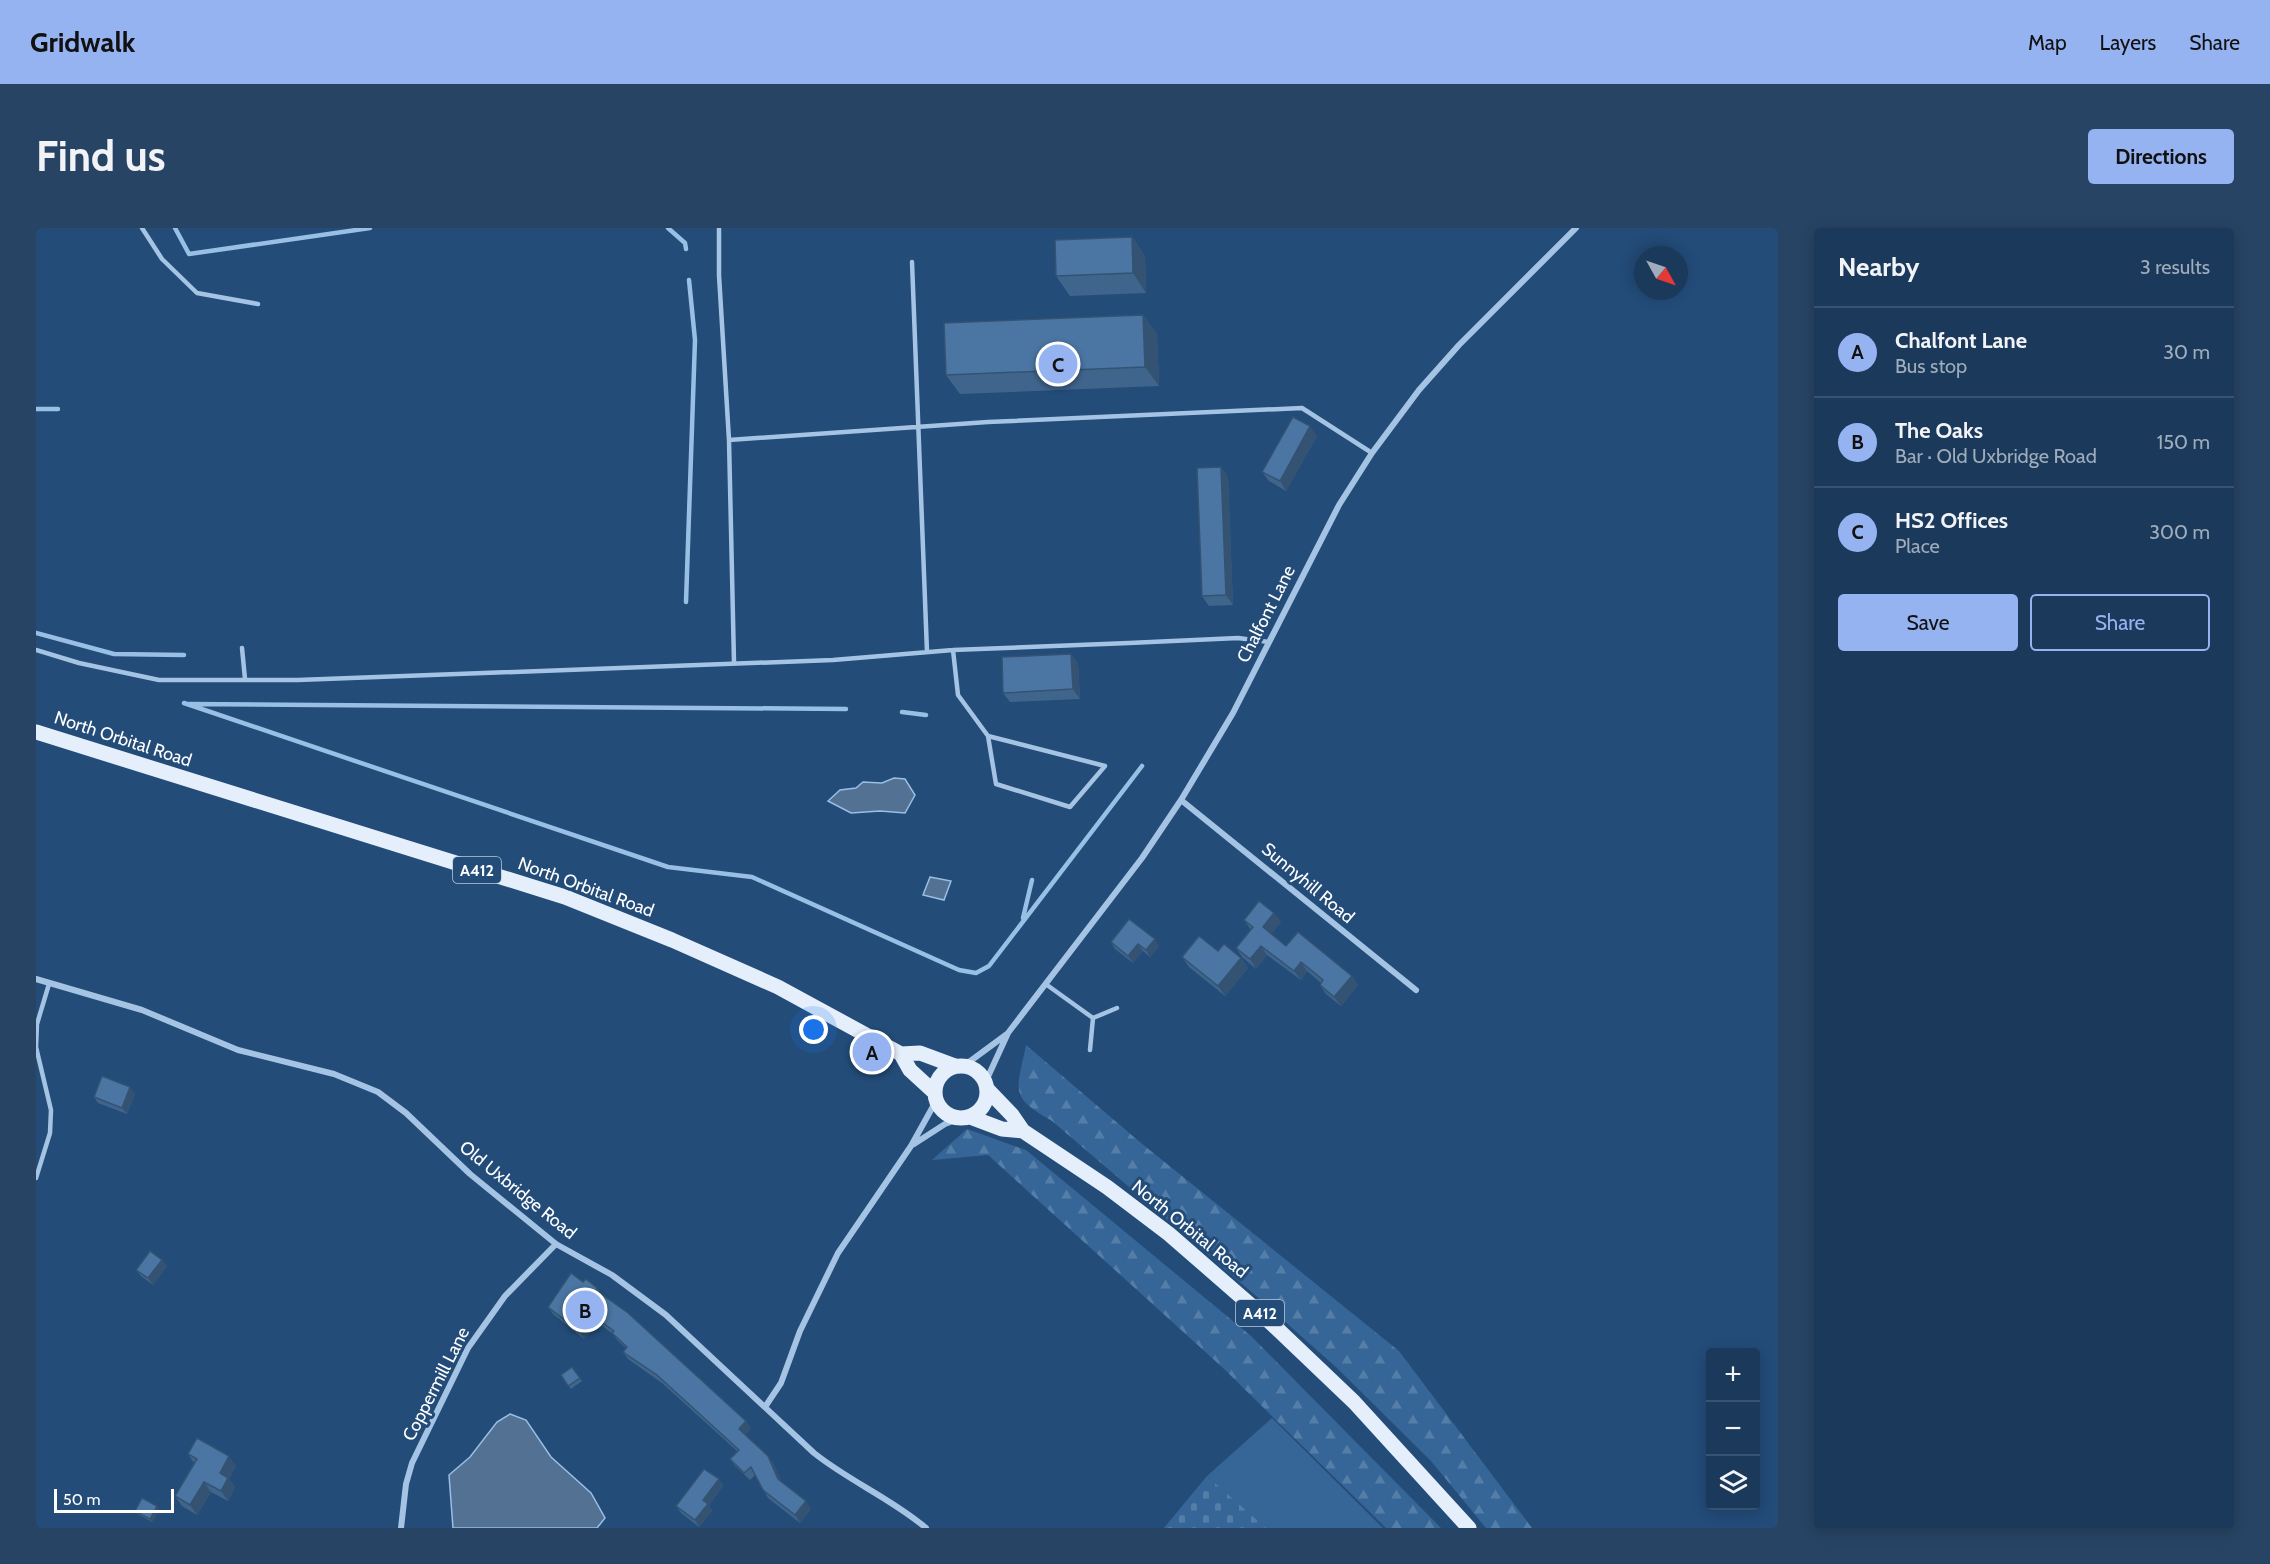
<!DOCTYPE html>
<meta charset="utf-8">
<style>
:root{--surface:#1a395b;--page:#274464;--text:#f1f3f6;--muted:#9facbb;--line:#385371;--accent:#95b2f1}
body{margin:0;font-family:Cabin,sans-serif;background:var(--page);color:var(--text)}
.controls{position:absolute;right:18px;bottom:18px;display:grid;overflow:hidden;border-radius:6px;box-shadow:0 3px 15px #0003}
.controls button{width:54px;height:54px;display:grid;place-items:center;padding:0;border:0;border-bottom:2px solid var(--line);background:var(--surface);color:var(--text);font:30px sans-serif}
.compass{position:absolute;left:1598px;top:18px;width:54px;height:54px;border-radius:50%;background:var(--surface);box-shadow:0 3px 15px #0003;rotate:130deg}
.scale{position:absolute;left:18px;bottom:15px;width:120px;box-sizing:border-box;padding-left:6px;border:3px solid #fff;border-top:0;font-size:16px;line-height:21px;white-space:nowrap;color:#fff;-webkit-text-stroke:4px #234c79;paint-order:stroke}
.you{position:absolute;left:778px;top:802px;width:21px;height:21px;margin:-15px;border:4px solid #fff;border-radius:50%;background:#1a73e8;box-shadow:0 0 0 9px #1a73e833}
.badge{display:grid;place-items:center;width:39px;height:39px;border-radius:50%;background:var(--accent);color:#111;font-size:20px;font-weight:700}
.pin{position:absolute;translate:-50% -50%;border:3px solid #fff;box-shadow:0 2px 6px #0006}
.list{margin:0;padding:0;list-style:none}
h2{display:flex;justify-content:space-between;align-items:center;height:78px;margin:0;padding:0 24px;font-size:26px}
h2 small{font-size:20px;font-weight:400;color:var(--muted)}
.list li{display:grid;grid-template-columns:39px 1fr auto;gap:18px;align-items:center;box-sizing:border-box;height:90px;padding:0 24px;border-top:2px solid var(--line)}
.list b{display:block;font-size:22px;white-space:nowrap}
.list p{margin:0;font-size:20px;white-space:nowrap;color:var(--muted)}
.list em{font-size:20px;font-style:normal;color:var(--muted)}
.actions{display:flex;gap:12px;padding:18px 24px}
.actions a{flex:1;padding:14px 0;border:2px solid var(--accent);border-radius:6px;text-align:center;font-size:21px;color:var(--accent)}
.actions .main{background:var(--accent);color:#111}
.icon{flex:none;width:33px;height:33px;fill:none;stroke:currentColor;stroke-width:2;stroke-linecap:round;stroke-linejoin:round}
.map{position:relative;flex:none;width:1742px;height:1300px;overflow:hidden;border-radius:6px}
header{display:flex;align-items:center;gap:36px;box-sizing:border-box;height:84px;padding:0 30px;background:var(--accent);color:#111}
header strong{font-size:28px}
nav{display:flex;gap:33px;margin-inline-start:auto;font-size:21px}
.intro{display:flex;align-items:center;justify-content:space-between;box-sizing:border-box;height:144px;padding:0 36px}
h1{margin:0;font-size:42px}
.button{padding:15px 27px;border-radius:6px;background:var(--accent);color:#111;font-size:21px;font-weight:700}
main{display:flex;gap:36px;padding:0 36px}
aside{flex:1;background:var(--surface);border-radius:6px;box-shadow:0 3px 15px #0003}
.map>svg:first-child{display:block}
.grass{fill:#366697}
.forest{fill:url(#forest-firs)}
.cemetery{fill:url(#cemetery-stones)}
.water{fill:#537192;stroke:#99bfe5;stroke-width:1.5}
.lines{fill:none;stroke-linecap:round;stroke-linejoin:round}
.stream{stroke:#99bfe5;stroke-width:4.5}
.service{stroke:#a5c4e4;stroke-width:4.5}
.minor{stroke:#a5c4e4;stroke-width:6}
.primary{stroke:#e5effc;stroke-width:15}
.wall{fill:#40658c}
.shaded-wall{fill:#345372}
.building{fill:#4b76a3;stroke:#345372;stroke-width:1.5}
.labels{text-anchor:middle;stroke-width:6;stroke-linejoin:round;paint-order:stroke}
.shield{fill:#234c79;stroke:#bdc9d7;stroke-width:1.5}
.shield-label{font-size:16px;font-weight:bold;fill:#fff}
.street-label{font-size:18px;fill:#fff;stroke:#234c79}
</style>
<header>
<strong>Gridwalk</strong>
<nav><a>Map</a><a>Layers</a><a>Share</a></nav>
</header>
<div class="intro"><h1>Find us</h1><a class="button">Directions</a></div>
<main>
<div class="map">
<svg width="1742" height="1300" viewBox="0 0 1742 1300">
<defs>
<pattern id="forest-firs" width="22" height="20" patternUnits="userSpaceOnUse" patternTransform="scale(1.5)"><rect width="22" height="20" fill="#366697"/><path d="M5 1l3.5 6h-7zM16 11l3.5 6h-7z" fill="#547da7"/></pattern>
<pattern id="cemetery-stones" width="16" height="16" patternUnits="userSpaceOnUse" patternTransform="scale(1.5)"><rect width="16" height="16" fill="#366697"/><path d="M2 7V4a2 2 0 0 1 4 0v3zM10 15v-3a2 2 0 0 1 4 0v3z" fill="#547da7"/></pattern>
</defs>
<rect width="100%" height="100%" fill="#234c79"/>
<path class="grass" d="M1236,1190l111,110h-118l-58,-52z"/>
<path class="forest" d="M990,817l115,98 258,208 133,177h-46l-55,-67 -94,-93 -82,-73 -203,-174c-44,-25 -35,-30 -26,-76z
M931,901l59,21 225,186 190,192h-55l-163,-160 -235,-213 -56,5z"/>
<path class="cemetery" d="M1171,1248l59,52h-102z"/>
<path class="water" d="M858,550l11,1 10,16 -10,18 -25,-2 -29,2 -23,-12 12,-11 16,-2 7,-6 19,1z
M894,649l21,4 -7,19 -21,-5z
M474,1186l16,6 25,37 40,36 14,25 -8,10h-144l-4,-53 21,-18 27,-35z"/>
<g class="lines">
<path class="stream" d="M139,0l14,26 181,-26
M632,0l17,15 1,6
M0,181h22
M650,374l9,-262 -6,-60
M0,405l78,21 70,1
M148,475l484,164 84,10 207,93 17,3 13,-7 153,-200
M153,476l657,5
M866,484l24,3
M987,690l9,-38"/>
<path class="service" d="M106,0l20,31 35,34 61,11
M683,0v47l10,165 5,222
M876,34l15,390
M693,212l259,-18 314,-14 70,45
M206,420l3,31
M0,422l43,13 80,17h139l535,-20 120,-10 176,-7 109,-5 31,4
M917,422l5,45 30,41 117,30 -35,41 -74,-23 -8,-48
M1011,757l46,33
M1057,790l24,-10
M1054,822l3,-32
M0,950l14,-45 1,-23 -15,-63 1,-23 12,-40"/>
<path class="minor" d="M1145,572l235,190
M0,751l106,31 96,40 96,24 44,18 28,21 64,61 86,70 56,31 54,40 148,138c35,28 78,46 112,75
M929,837l42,-31
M950,853l22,-48 134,-175 39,-58 52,-87 106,-208 33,-52 47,-63 40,-45 117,-117
M878,916l31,-20 16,-6
M729,1179l16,-24 19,-52 38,-78 73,-107 25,-45
M365,1300l5,-44 6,-21 56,-115 37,-52 51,-52"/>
<path class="primary" d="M0,504l529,165 107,43 106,47 123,67 19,-1 35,13
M865,826l9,16 24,22
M899 864a26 26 0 1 1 52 0a26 26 0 1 1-52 0Z
M952,862l24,25 11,16 84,56 62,47 101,88 84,80 115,126
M934,889l32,12 21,2"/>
</g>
<path class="wall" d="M1096,9l13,19 1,37 -76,3 -14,-20z
M1107,87l14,19 2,52 -199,8 -14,-19z
M1281,208l-31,55 -17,-10 -7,-9z
M1185,239l7,10 5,128 -24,1 -7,-10z
M1035,426l7,10 2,35 -70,3 -7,-9z
M1238,685l7,9 -10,12 15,12 66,30 6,9 -17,21 -15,-12 -6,-9 1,-2 -14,-12 -6,9 -34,-25 -11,14 -14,-12 -6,-9 15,-18 -7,-10z
M1075,714l48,4 -9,11 -7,-6 -10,12 -18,-14z
M1182,723l23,7 7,10 -23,28 -36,-29 -7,-10z
M99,866l-8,20 -29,-11 -4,-6z
M131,1038l-14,19 -12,-9 -5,-6z
M547,1054l14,6 4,6 145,127 5,7 -6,7 23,21 5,7 8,18 30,28 -11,14 -32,-25 -13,-23 -5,5 -15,-14 -5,-7 7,-8 -75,-68 -34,-24 -5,-7 3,-4 -9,-8 -4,-6 -16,-12 -13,17 -31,-25 -5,-7z
M536,1139l10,14 -11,8 -10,-14z
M152,1226l48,12 -7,13 6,8 -7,14 -17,-9 -14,23 -15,-9 -7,-10 19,-33z
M683,1251l4,7 -14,19 3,6 -13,16 -18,-14 -5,-7z
M123,1282l-7,12 -14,-8 -3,-3z"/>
<path class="shaded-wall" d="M1096,9l13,19 1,37 -13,-20z
M1107,87l14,19 2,52 -14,-19z
M1274,198l7,10 -31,55 -6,-10z
M1185,239l7,10 5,128 -7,-10z
M1035,426l7,10 2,35 -7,-10z
M1238,685l7,9 -12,15 -6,-10z
M1119,711l4,7 -9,11 -4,-7z
M1102,716l5,7 -10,12 -5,-7z
M1225,718l6,9 -11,14 -6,-10z
M1205,730l7,10 -23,28 -7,-10z
M1265,734l6,9 -6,9 -7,-9z
M1316,748l6,9 -17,21 -7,-9z
M94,859l5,7 -8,20 -5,-6z
M126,1032l5,6 -14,19 -5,-7z
M556,1087l5,7 -13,17 -5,-8z
M710,1193l5,7 -7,8 -5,-7z
M193,1228l7,10 -7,13 6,8 -7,14 -7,-10 -1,-18z
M732,1228l5,7 10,23 -5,-7z
M683,1251l4,7 -14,19 3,6 -13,16 -4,-7 8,-20z
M168,1254l7,10 -14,23 -7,-10z
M770,1273l5,8 -11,14 -5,-8z
M121,1278l2,4 -7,12 -2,-3z"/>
<path class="building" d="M1096,9l1,36 -77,3 -1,-36z
M1107,87l2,52 -199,8 -2,-52z
M1257,189l17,9 -30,55 -18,-9z
M1185,239l5,128 -24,1 -5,-128z
M1035,426l2,35 -70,4 -1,-36z
M1223,673l15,12 -11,14 23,19 12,-14 54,44 -18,21 -14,-12 3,-5 -22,-18 -7,9 -33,-25 -11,13 -14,-11 17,-21 -9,-7z
M1093,691l26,20 -9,11 -8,-6 -10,12 -17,-14z
M1163,708l19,15 6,-7 17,14 -23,28 -36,-29z
M66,848l28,11 -8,21 -28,-11z
M114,1023l12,9 -14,18 -12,-8z
M535,1045l12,9 3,-3 11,9 -1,2 32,23 118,108 -7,8 29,27 10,23 28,22 -11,14 -32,-25 -12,-23 -7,6 -14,-14 9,-9 -82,-75 -34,-23 4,-5 -15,-14 2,-2 -22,-16 -13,16 -31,-24z
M536,1139l8,11 -12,8 -7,-11z
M161,1210l32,18 -9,17 8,5 -7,13 -17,-9 -14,23 -15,-9 22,-37 -9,-5z
M668,1241l15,10 -16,21 5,4 -13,16 -19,-14z
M106,1270l15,8 -7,13 -15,-8z"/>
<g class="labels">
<g class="shield">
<rect x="417" y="629" width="48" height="26" rx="4.5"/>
<rect x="1200" y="1072" width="48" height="26" rx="4.5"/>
</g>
<g class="shield-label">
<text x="441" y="648">A412</text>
<text x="1224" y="1091">A412</text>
</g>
<g class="street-label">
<text transform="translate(1230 386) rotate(-63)" y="6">Chalfont Lane</text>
<text transform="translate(87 511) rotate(18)" y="6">North Orbital Road</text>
<text transform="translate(1272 655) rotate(40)" y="6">Sunnyhill Road</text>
<text transform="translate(550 659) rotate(20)" y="6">North Orbital Road</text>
<text transform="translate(482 962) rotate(39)" y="6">Old Uxbridge Road</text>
<text transform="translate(1154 1001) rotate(39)" y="6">North Orbital Road</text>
<text transform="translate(400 1156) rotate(-63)" y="6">Coppermill Lane</text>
</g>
</g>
</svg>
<div class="controls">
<button>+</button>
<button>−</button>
<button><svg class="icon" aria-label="layers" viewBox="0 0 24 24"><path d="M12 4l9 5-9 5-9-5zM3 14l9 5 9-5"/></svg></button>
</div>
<svg class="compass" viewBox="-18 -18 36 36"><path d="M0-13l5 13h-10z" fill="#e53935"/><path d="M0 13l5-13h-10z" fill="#9facbb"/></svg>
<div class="scale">50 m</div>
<div class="you"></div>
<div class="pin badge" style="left:836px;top:824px">A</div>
<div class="pin badge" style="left:549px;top:1082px">B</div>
<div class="pin badge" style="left:1022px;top:136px">C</div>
</div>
<aside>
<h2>Nearby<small>3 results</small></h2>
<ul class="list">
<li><span class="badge">A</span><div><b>Chalfont Lane</b><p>Bus stop</p></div><em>30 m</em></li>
<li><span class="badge">B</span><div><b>The Oaks</b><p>Bar · Old Uxbridge Road</p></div><em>150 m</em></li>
<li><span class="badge">C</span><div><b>HS2 Offices</b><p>Place</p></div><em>300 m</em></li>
</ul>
<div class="actions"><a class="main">Save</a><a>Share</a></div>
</aside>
</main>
